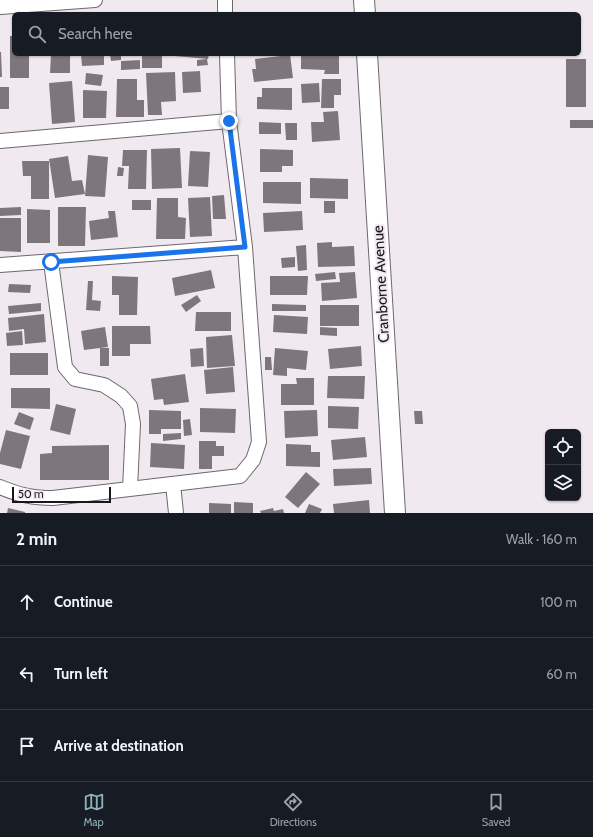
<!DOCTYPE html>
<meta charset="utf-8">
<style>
:root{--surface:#171b24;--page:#20242c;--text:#f1f3f6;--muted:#9ea1a6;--line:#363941;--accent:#91b1bb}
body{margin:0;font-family:Cabin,sans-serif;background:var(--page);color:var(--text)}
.controls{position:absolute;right:12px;bottom:12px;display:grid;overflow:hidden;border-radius:6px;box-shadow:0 1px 3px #0004}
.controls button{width:36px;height:36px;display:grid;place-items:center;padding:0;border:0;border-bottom:1px solid var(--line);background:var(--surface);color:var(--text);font:20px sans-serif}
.scale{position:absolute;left:12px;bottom:10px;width:99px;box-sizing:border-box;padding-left:4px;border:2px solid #191719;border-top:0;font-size:11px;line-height:14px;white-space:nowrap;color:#191719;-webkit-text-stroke:3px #f0e9ef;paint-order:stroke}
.stop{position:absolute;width:12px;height:12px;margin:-9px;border:3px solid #1a73e8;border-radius:50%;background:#fff}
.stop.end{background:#1a73e8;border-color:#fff;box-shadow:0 1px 4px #0008}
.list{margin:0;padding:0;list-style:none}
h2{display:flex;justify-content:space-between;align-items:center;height:52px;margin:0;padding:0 16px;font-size:17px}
h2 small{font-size:13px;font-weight:400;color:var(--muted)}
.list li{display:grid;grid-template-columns:26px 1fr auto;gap:12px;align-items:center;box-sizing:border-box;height:72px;padding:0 16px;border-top:1px solid var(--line)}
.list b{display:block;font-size:15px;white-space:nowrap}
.list em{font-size:13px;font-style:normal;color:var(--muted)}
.icon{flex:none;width:22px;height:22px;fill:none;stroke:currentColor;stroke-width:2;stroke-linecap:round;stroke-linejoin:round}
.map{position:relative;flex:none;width:593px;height:513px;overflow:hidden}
.search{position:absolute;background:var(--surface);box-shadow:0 1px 3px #0004;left:12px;right:12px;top:12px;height:44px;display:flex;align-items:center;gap:10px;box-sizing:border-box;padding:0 14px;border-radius:6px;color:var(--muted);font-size:15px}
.sheet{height:268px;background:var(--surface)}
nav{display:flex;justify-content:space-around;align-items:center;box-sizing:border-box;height:56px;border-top:1px solid var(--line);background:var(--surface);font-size:11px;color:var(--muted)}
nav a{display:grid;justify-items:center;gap:2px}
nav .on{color:var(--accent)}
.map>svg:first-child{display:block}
.building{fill:#7d777b}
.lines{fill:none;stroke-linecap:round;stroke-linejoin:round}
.street-casing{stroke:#6e686d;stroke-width:16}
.secondary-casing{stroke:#6e686d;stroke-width:22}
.street{stroke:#fff;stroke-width:14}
.secondary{stroke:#fff;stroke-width:20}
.route{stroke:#1a73e8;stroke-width:5}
.labels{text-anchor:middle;stroke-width:4;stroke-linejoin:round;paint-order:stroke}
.street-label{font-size:15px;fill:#191719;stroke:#f0e9ef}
</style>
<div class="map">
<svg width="593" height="513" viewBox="0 0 593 513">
<rect width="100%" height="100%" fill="#f0e9ef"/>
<path class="building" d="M10,36h4v18h15v24h-19z
M0,52h1l1,25h-2z
M51,54h19v19h-20z
M81,54h23v11l-22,1z
M110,54h25v1l-14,1v4l-10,1z
M142,54h20v14h-20z
M175,54h34l-1,5 -33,-3z
M280,54h10l3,24 -39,4 -2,-13h4l-1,-10 26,-3z
M301,54h38v20h-15l1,-4 -24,-1z
M207,59l1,6 -11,1v-6z
M566,59h20v48h-20z
M140,60v9l-19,1v-9z
M200,71l1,21 -18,1 -1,-21z
M175,72l1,29 -15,1 1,13h-14l-2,-42z
M86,73l17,2 -2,11 -16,-2z
M117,79h20v21h7v17h-28z
M322,79h19v16h-7v13h-13z
M72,81l3,41 -23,2 -3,-41z
M319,83l1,19 -18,1 -1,-19z
M0,87h9v22h-9z
M262,88h30v22l-35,-1v-12h5z
M83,90l24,1 -1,27h-23z
M338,111l2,29 -28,2 -1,-20h13l-1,-10z
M570,120h23v8h-23z
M259,122l22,1v11h-22z
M285,123h12v17h-11z
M180,148l2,40 -30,1 -1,-40z
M260,149l33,1v16h-11v6h-22z
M123,150h24l-1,39h-18l1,-23h-7z
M190,151l20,1 -2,35 -20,-1z
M88,155l20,2 -3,40 -20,-1z
M68,156l4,25 10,-1 3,14 -30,4 -6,-39z
M22,161h27v38h-18v-23h-8z
M118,167l6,1 -1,8h-6z
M310,178l38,1v20l-38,-1z
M263,182h38v22l-38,-1z
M224,195l2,24h-13l-1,-23z
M210,197l2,39 -22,1 -2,-39z
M157,198h21v19l8,1 -1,21h-29z
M132,200h19v10h-19z
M324,201h11v12h-11z
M21,207v8l-21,1v-8z
M58,207h28l-1,39h-27z
M27,209l23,1v33h-23z
M108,211h7l3,26 -27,3 -2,-19 20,-3z
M302,211l1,19 -39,2 -1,-19z
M0,218h21v34l-21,-1z
M332,242v5l22,-1 1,20 -37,1 -1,-24z
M306,245l1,25 -9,1 -2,-25z
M295,257v10l-13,1 -1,-10z
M211,270l4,18 -40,8 -3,-18z
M335,272l1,7 -20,2 -1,-7z
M355,272l2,26 -35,3 -1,-18 19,-1 -1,-9z
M112,276l26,1 -1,38h-18v-20h-7z
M270,276h38l-1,19h-37z
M88,281h5l-1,19 9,1 -1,10 -14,-1z
M9,284l22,1 -1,8 -22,-1z
M197,295l4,6 -15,11 -5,-7z
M41,303v8l-32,3 -1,-8z
M272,304l34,1v6h-34z
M320,305h39v21h-39z
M196,312h35v19h-36z
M44,314l2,28 -21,2 -1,-15 -15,2 -1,-13z
M274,315l34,2 -1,17 -34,-2z
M112,326h38l1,18h-21v12h-18z
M105,327l3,20 -24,3 -3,-19z
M320,327l17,1v8l-17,-1z
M22,331l1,14 -16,1 -1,-13z
M232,335l3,31 -28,2 -1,-31z
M361,346l1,20 -32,3 -2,-20z
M100,348h9v18h-9z
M203,348l1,18 -13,1 -1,-18z
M275,348l33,3 -2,19 -19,-2v8l-14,-1z
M10,353h38v22h-38z
M265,357h6l1,13h-7z
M233,367l2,25 -29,2 -2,-24z
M185,374l4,28 -25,3 -1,-6 -9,1 -3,-21z
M328,376h37l-1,23 -37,-1z
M296,378h18v27h-33v-21h16z
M11,388h39v21l-39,-1z
M56,404l20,5 -6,26 -20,-5z
M328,406l31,1 -1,22 -30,-1z
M200,408l36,1 -1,24 -35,-1z
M149,410l32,1v18h-20v5h-12z
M317,410l1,26 -33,2 -1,-27z
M414,411h8l1,13h-8z
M19,412l15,6 -4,12 -16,-6z
M190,419l2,16 -8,1 -1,-16z
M6,430l24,6 -9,33 -21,-5v-11z
M181,433v6l-18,2v-7z
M365,437l2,20 -34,3 -2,-20z
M199,441h17v5h8v10h-12v13h-13z
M151,443l34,2 -1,24 -34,-2z
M286,444l25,1v7h9v15l-34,-1z
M109,445v35h-69v-26l12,-1v-7z
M371,468l1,16 -38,2 -1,-17z
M306,472l14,12 -22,24 -13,-11z
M369,500l1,13h-36l-1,-9z
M234,502l19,1v10h-19z
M209,503l22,1v9h-22z
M309,504l13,5 -2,4h-15z
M8,508l17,4v1h-18z
M273,508l1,3 9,-2 1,4h-23l-1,-2z"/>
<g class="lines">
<defs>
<path id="street" d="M225,0v14
M0,7l95,-7
M0,141l229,-20
M51,262l14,105 10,12 29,6 17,11 9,10 3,18 -3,65
M0,265l245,-18
M173,484l3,29
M0,487c19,8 33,11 53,11l187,-22 13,-16 6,-18 -14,-195 -16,-126 -2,-67"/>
<path id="secondary" d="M364,0l1,14
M367,54l28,459"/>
</defs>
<use href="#street" class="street-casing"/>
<use href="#secondary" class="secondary-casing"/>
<use href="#street" class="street"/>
<use href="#secondary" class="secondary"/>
</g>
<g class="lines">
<path class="route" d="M51,262l194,-15 -16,-126"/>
</g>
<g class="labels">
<g class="street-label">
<text transform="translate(381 284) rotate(-93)" y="5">Cranborne Avenue</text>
</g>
</g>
</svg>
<div class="controls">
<button><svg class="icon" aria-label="locate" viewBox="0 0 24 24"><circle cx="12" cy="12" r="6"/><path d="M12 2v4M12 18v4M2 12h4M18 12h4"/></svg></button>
<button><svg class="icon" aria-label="layers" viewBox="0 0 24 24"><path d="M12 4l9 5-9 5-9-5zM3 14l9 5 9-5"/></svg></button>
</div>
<div class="scale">50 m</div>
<div class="stop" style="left:51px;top:262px"></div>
<div class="stop end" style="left:229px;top:121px"></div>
<div class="search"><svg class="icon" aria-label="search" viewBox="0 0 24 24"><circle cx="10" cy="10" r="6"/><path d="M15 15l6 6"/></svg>Search here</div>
</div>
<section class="sheet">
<h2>2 min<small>Walk · 160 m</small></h2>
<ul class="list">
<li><svg class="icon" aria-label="ahead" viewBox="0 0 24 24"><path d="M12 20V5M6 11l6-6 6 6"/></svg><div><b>Continue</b></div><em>100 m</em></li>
<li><svg class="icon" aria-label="left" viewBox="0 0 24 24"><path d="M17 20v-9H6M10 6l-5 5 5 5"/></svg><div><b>Turn left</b></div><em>60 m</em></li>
<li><svg class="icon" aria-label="arrive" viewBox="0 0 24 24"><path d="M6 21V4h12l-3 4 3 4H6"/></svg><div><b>Arrive at destination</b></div></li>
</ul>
</section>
<nav>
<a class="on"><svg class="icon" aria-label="map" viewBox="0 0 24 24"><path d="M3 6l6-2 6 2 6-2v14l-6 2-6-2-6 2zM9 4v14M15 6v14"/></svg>Map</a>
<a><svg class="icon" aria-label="directions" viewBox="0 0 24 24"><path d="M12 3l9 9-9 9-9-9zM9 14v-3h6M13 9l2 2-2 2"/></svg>Directions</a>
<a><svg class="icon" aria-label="saved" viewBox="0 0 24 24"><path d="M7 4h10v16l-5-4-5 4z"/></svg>Saved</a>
</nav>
